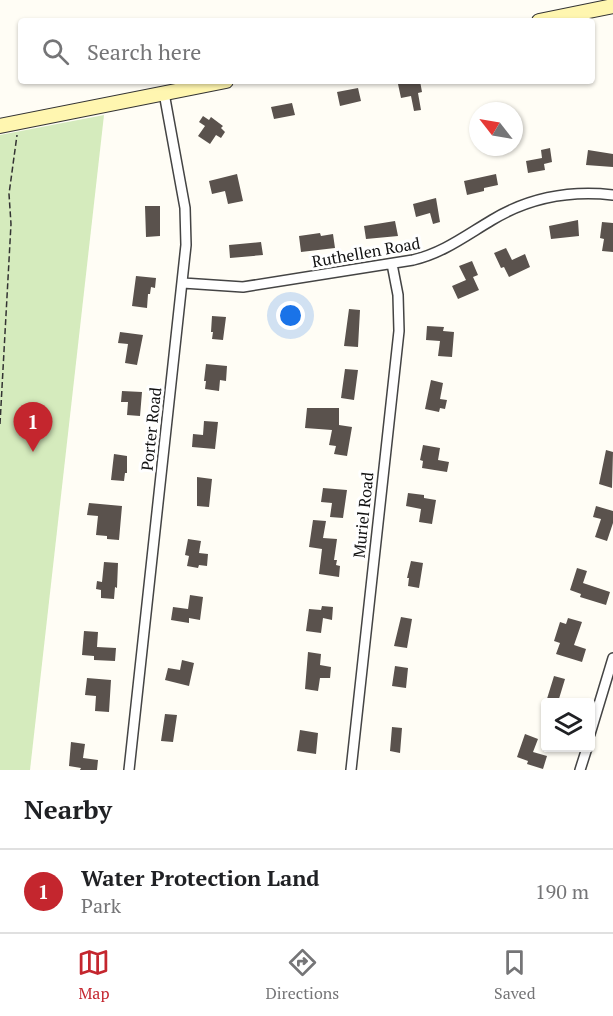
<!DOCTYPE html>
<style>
:root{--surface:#fff;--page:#f6f6f6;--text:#202124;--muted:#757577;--line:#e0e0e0;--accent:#c4262e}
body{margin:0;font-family:"PT Serif",serif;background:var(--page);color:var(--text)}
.controls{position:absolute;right:18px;bottom:18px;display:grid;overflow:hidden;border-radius:6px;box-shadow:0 2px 4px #0004}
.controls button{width:54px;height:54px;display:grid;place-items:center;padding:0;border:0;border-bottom:2px solid var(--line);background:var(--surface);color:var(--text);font:30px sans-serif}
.compass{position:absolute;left:469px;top:102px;width:54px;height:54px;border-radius:50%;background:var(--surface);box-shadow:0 2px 4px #0004;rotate:301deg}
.you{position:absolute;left:291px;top:316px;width:21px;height:21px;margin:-15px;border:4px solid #fff;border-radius:50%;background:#1a73e8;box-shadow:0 0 0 9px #1a73e833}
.badge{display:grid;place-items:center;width:39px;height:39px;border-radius:50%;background:var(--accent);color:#fff;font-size:20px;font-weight:700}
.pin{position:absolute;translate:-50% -50px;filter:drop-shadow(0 2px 3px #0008)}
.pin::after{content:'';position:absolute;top:32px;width:21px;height:18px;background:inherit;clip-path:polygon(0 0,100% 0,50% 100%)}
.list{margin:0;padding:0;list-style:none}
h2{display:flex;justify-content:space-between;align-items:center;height:78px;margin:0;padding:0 24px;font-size:26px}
h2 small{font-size:20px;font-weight:400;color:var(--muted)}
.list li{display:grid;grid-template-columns:39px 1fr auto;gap:18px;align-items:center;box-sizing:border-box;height:84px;padding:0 24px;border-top:2px solid var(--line)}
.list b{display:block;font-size:22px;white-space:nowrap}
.list p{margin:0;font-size:20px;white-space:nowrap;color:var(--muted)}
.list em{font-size:20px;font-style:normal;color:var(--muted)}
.icon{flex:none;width:33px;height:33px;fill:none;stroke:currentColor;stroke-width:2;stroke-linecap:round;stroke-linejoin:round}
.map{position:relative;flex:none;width:613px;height:770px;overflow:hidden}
.search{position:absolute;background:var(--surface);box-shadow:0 2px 4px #0004;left:18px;right:18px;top:18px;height:66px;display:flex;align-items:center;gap:15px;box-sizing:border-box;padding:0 21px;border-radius:6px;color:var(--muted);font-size:22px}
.sheet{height:162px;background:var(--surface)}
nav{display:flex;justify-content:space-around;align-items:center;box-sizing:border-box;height:84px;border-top:2px solid var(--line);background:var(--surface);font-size:16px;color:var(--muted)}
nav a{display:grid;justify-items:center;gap:3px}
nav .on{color:var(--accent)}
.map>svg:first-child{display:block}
.green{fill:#d5ebbd}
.building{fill:#5a524d}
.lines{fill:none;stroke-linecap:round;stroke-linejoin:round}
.minor-casing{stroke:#444;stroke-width:12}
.secondary-casing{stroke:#333;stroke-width:16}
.path{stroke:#333;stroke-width:1.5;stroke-dasharray:6 3;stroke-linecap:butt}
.minor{stroke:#fff;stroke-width:9}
.secondary{stroke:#fff6b0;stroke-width:14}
.labels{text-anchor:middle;stroke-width:6;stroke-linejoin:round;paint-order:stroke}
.street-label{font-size:16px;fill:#111;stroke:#fff}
</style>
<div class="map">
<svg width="613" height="770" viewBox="0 0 613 770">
<rect width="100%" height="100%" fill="#fffdf5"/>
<path class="green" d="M104,115l-74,655h-30v-635z"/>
<path class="building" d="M409,81h11l2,11 -4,1 3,17 -7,1 -3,-15 -10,2 -3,-14z
M358,88l3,13 -21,5 -3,-14z
M292,103l3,12 -21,4 -3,-12z
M203,116l6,4 2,-3 12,9 -2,2 4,4 -4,6 -5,-3 -6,9 -12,-8 7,-10 -6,-4z
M550,148l2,14 -8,2 1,6 -17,3 -2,-12 16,-3 -1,-8z
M588,150l25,4v13l-27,-2z
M237,174l6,27 -15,3 -3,-13 -13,3 -3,-13z
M496,174l2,11 -14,3v3l-17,4 -3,-14z
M436,198l4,24 -7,2 -3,-11 -14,4 -3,-13z
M145,206h15v30l-14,1z
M578,220l1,16 -28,3 -2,-13z
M395,221l3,15 -32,3 -2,-13z
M602,222l11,1v29l-11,-1 2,-12 -4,-1z
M320,233l1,3 12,-2 2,14 -34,4 -2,-16z
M261,242l2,13 -33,3 -1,-13z
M506,248l6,12 13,-6 5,13 -21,10 -5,-10 -3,1 -7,-15z
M472,261l6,14 -5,2 6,13 -21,9 -6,-13 14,-6 -7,-14z
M136,276l20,2 -1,10 -4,-1 -1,7h-2l-1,14 -15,-2z
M349,309l11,1 -2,37 -14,-1z
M212,316l14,1 -3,23 -11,-1 1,-7h-2z
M427,326l17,1 -1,4 11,1 -2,25 -14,-1 2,-15 -14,-1z
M120,332l23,3 -6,30 -12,-2 3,-19 -10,-1z
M206,364l21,2 -1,15 -6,-1 -1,11 -14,-2 1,-8h-2z
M345,369l13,1 -4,30 -13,-2z
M431,380l12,3 -3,16 7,1 -2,9 -5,-1 -1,4 -14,-3z
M122,391l20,1 -2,24 -13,-1 1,-13h-7z
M307,408h32v17l13,2 -5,29 -13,-2 2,-8 -7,-1 3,-15 -27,-2z
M204,421l14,1 -3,27 -23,-2 1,-13 10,1z
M423,445l17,3 -2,12 11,2 -2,10 -25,-4 1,-7 -3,-1z
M606,450l7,2 -1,36 -13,-4z
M114,454l13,2v17h-2l-1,8 -13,-1z
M197,477l15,2 -3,28 -12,-1z
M323,488l24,2 -4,28 -13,-1 2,-14 -11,-1z
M408,493l16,2v3l12,2 -4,24 -13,-2 2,-13 -15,-3z
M89,503l33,3 -3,34 -12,-1v-3l-11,-1 2,-19 -11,-1z
M596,506l17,5v12l-6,18 -12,-4 6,-18 -8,-2z
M313,520l13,1 -3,17 14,1 -3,21h3l-1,5 4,1 -1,11 -20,-3 3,-25 -13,-2z
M188,539l13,2 -2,12 9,1 -1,12 -8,-1 -1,3 -11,-2 2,-10 -4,-1z
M411,561l12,2 -4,25 -11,-2 1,-8h-2z
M104,562l14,1 -1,25 -2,-1 -1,12 -13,-1v-8l-5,-1 1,-8 5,1z
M577,568l10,3 -4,12 27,9 -4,13 -26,-8 1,-3 -11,-4z
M190,595l13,2 -3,23 -11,-2v5l-18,-3 2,-13 15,2z
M322,606l11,1 -1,13 -9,-2 -2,15 -15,-2 3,-22 12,1z
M401,617l11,2 -5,29 -13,-2z
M568,618l14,4 -8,23 12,4 -4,13 -26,-8 4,-11 -6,-2 6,-19 6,2z
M84,631l14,1 -1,15 19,1 -1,13 -21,-1v-4l-12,-1z
M308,652l13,2 -1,11 11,2 -1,11h-10l-2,13 -13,-2z
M182,660l12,3 -5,23 -24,-6 3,-12 12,2z
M395,666l13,2 -2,20 -14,-2z
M554,676l11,3 -7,23h-12z
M87,678l24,2 -2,32 -14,-1 1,-15 -11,-1z
M165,714l12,1 -4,27 -12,-1z
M392,727l10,1 -2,25 -10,-2z
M300,730l18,3 -2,21 -19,-3z
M525,734l13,5 -5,13 14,4 -4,13 -16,-5 1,-3 -11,-4z
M71,742l14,2 -2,14 15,2 -1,10h-17l1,-2 -12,-2z"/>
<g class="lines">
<defs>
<path id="minor" d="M183,283l60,4 170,-27c30,-7 52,-24 79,-40 38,-23 77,-30 121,-25
M590,734l23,-76
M129,770l57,-525 -1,-37 -21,-115
M351,770l48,-439 -1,-36 -6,-31
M580,770l7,-22"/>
<path id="secondary" d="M539,21l74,-15
M0,126l226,-45"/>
</defs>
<use href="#minor" class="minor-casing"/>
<use href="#secondary" class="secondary-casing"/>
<path class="path" d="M0,424l11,-200 -2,-30 8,-59"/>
<use href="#minor" class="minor"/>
<use href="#secondary" class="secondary"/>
</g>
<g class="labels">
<g class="street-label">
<text transform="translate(366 252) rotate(-10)" y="6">Ruthellen Road</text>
<text transform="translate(151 429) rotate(-84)" y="6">Porter Road</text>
<text transform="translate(363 515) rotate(-84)" y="6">Muriel Road</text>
</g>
</g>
</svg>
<div class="controls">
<button><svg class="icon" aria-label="layers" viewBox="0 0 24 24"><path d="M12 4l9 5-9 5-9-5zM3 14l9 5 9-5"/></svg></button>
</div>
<svg class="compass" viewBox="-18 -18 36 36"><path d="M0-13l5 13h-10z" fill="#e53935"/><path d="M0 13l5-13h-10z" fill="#757577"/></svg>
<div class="you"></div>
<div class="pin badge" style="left:33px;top:452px">1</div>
<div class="search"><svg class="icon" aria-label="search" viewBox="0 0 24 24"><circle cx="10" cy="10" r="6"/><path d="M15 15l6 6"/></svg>Search here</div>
</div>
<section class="sheet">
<h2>Nearby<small></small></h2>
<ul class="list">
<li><span class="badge">1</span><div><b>Water Protection Land</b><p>Park</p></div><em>190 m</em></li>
</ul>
</section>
<nav>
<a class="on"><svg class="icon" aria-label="map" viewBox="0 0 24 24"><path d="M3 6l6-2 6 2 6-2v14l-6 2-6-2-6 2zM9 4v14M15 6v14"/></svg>Map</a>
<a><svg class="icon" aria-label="directions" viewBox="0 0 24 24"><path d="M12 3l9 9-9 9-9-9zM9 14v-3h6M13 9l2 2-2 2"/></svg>Directions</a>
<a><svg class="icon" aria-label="saved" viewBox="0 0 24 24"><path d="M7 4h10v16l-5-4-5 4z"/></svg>Saved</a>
</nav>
